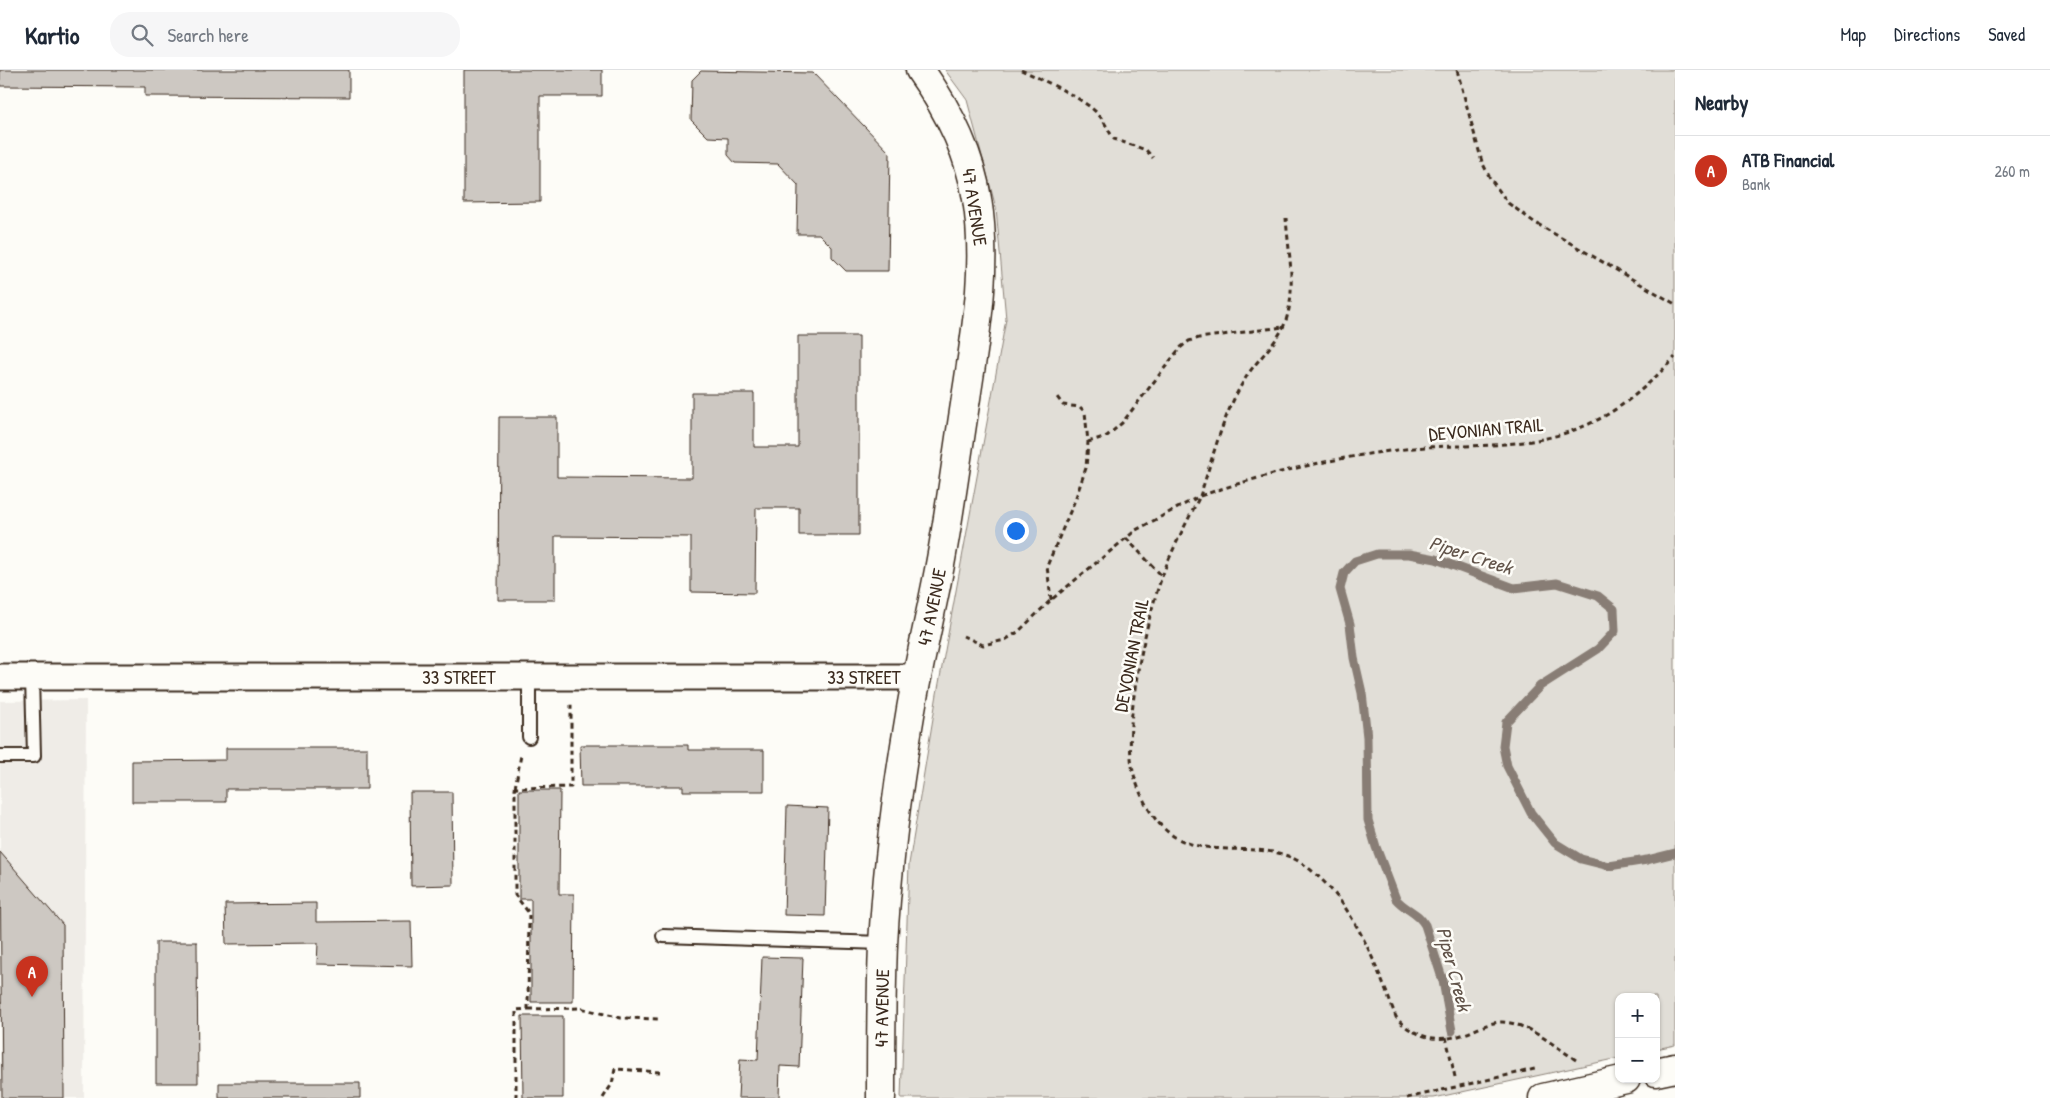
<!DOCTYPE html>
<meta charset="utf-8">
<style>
:root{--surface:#fff;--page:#f6f6f7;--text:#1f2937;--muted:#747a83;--line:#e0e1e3;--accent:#c8321e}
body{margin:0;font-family:"Patrick Hand",sans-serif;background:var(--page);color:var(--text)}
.controls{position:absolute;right:15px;bottom:15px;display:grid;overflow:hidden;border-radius:10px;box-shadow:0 1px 4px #0004}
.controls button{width:45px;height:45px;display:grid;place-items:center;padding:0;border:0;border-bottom:1px solid var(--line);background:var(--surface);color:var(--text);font:25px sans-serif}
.you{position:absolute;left:1015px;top:460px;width:18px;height:18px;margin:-12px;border:4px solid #fff;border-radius:50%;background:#1a73e8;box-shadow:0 0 0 8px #1a73e833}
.badge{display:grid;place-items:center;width:32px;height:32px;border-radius:50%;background:var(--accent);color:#fff;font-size:16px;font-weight:700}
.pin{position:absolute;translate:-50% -41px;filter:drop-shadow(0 1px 2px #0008)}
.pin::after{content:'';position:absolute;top:26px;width:18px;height:15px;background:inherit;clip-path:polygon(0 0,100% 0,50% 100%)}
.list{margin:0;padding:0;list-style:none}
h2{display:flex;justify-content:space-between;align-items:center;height:65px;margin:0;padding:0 20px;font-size:21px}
h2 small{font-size:16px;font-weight:400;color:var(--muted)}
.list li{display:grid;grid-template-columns:32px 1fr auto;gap:15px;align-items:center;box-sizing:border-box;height:70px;padding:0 20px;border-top:1px solid var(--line)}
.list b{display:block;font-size:19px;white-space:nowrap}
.list p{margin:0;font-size:16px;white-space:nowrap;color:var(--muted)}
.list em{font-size:16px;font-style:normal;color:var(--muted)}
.icon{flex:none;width:28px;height:28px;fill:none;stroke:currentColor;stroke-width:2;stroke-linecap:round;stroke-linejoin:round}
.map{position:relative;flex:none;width:1675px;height:1028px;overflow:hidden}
header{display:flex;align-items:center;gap:30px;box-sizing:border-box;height:70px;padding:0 25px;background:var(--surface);border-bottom:1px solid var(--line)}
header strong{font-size:24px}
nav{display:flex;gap:28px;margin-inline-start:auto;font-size:18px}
.search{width:350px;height:45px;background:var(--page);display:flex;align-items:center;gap:12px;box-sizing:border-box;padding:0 18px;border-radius:20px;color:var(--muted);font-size:19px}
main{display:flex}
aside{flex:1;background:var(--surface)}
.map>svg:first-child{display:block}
.built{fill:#efece7}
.green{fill:#e1ded7;stroke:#8e847a}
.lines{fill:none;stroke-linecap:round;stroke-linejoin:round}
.stream{stroke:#887d74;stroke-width:9}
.building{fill:#cdc8c2;stroke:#3b2a1e}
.service-casing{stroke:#3b2a1e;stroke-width:16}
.minor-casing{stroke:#3b2a1e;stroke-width:29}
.tertiary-casing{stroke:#3b2a1e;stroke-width:31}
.secondary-casing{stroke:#3b2a1e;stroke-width:31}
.path{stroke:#3b2a1e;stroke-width:3;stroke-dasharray:5 4;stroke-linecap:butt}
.service{stroke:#fdfcf7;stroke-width:12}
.minor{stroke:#fdfcf7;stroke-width:25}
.tertiary{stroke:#fdfcf7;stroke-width:28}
.secondary{stroke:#fdfcf7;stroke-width:28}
.labels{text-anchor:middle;stroke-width:5;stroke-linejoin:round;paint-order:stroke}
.street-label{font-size:19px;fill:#3b2a1e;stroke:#fdfcf7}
.water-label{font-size:20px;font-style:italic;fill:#615349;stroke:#fdfcf7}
</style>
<header>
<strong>Kartio</strong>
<div class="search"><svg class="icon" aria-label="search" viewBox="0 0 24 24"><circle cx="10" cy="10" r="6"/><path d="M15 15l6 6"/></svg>Search here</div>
<nav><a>Map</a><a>Directions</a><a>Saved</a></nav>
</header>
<main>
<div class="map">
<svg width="1675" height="1028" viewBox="0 0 1675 1028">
<rect width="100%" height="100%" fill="#fdfcf7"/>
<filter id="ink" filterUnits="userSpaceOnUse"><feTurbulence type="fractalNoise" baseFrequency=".02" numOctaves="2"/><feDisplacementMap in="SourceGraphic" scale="10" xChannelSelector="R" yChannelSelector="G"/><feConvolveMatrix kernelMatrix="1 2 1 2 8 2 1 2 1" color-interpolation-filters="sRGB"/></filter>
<g filter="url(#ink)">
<path class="built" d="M86,630l-2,398h-84v-397z"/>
<path class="green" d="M945,0h730v975l-19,4v-52h-37v61l-185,40h-533l8,-234 28,-170 69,-375 -10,-111 -29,-108z"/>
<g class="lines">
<path class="stream" d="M1452,961l-9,-50 -18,-56c-7,-13 -20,-15 -29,-26l-20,-52 -8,-27 -1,-83 -5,-44 -8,-35 -4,-34 -10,-35 4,-16 11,-12 22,-7h32l27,5 78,29 43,-5 41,13 16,13 1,22 -17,18 -58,37 -34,36 -3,24 4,20 24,47 24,30 26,16 28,7 38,-6 28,-7"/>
</g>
<path class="building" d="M0,0h349v27l-204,-1v-9l-145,-1z
M464,0h138v26h-62v106l-76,1z
M701,1l112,2 77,80 -2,118h-42l-14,-14v-10l-13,-13h-22l1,-49 -20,-21 -43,-1 -7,-8v-17l-20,-1 -17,-17 1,-40z
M798,266h61v199h-60v-27h-43l-1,85 -64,-1v-55l-136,-1v64h-57l1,-183h58v60l135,1v-85h62v54h44z
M580,675h108v5h76v41h-81v-5h-102z
M226,678h141v41h-141v13h-94v-41l94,-1z
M519,720h41l-1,104h15l-1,108h-42v-103h-12z
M410,722h42l1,93 -42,1z
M787,736l41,2 -3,108 -41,-1z
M0,782l63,73 1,173h-62z
M316,833v19l95,-1 1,45 -95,-2 1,-21 -92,1 -1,-40z
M156,872h41l1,141h-42z
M762,887l41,1 -4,109 -19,-1 -1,32h-41l2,-39 18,1z
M522,946h41v82h-40z
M219,1013h141v15h-141z"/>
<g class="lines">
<defs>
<path id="service" d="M529,607v60
M0,686h34l-2,-79
M663,866l220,7"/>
<g id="minor">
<path id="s1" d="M0,607h918"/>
</g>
<g id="tertiary">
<path id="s2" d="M881,1028c0,-51 0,-102 2,-153 4,-77 14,-154 27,-230 8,-49 20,-97 29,-145 11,-57 18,-115 27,-172 10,-66 22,-132 11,-199 -7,-46 -30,-91 -57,-129"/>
</g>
<path id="secondary" d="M1656,1002l19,-4
M1543,1028l83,-19"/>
</defs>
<use href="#service" class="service-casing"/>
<use href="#minor" class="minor-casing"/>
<use href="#tertiary" class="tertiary-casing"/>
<use href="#secondary" class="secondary-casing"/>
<path class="path" d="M1021,0c20,9 62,28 76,43 8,8 11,18 17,26l32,11 7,8
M1457,0l25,92 8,16 18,25 26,19 141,82
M1088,372l19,-6 15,-13 58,-75 9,-7 10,-3 84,-11
M1126,468l36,38
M1051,530l-4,-34 28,-66 11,-32 2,-26 -3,-30 -5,-5 -17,-2 -6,-8
M963,566l20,9 22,-5 13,-8 33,-32 85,-70 64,-34c13,-39 23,-82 45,-117 13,-22 35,-37 42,-62 9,-31 1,-68 -1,-99
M515,718l6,-33
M528,939l52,-1 41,10 40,1
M1446,967l9,40
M1576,990c-20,-13 -50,-38 -74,-38 -11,0 -20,5 -30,9 -17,8 -38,11 -55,2 -9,-4 -15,-8 -21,-16 -21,-54 -42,-117 -93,-153 -37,-26 -89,-4 -128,-27 -21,-13 -34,-38 -41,-62 -13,-45 12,-156 29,-201 10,-27 24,-52 37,-78 70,-24 141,-40 214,-48 30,-3 61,-1 91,-4 76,-6 119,-32 170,-87
M516,1028v-88l12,-1 1,-96 -14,-18v-107l56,-1v-84
M603,1028l9,-14 3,-15 45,3
M1407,1028l128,-29"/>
<use href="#service" class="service"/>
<use href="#minor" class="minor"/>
<use href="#tertiary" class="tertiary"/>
<use href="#secondary" class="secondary"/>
</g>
</g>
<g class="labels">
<g class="street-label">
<text transform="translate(975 137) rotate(81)" y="7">47 AVENUE</text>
<text transform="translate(1486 359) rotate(-5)" y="7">DEVONIAN TRAIL</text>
<text dy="7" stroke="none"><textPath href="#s2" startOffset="495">47 AVENUE</textPath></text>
<text transform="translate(1131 585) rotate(-79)" y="7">DEVONIAN TRAIL</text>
<text dy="7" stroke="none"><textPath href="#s1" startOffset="459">33 STREET</textPath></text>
<text dy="7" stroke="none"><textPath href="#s1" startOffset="864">33 STREET</textPath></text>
<text dy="7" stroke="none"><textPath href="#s2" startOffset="90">47 AVENUE</textPath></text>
</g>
<g class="water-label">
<text transform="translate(1471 485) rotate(18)" y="7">Piper Creek</text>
<text transform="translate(1454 899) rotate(75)" y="7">Piper Creek</text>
</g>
</g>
</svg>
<div class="controls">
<button>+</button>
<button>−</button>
</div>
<div class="you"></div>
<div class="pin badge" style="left:32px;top:927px">A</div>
</div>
<aside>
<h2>Nearby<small></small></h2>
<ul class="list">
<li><span class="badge">A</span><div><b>ATB Financial</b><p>Bank</p></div><em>260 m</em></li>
</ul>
</aside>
</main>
